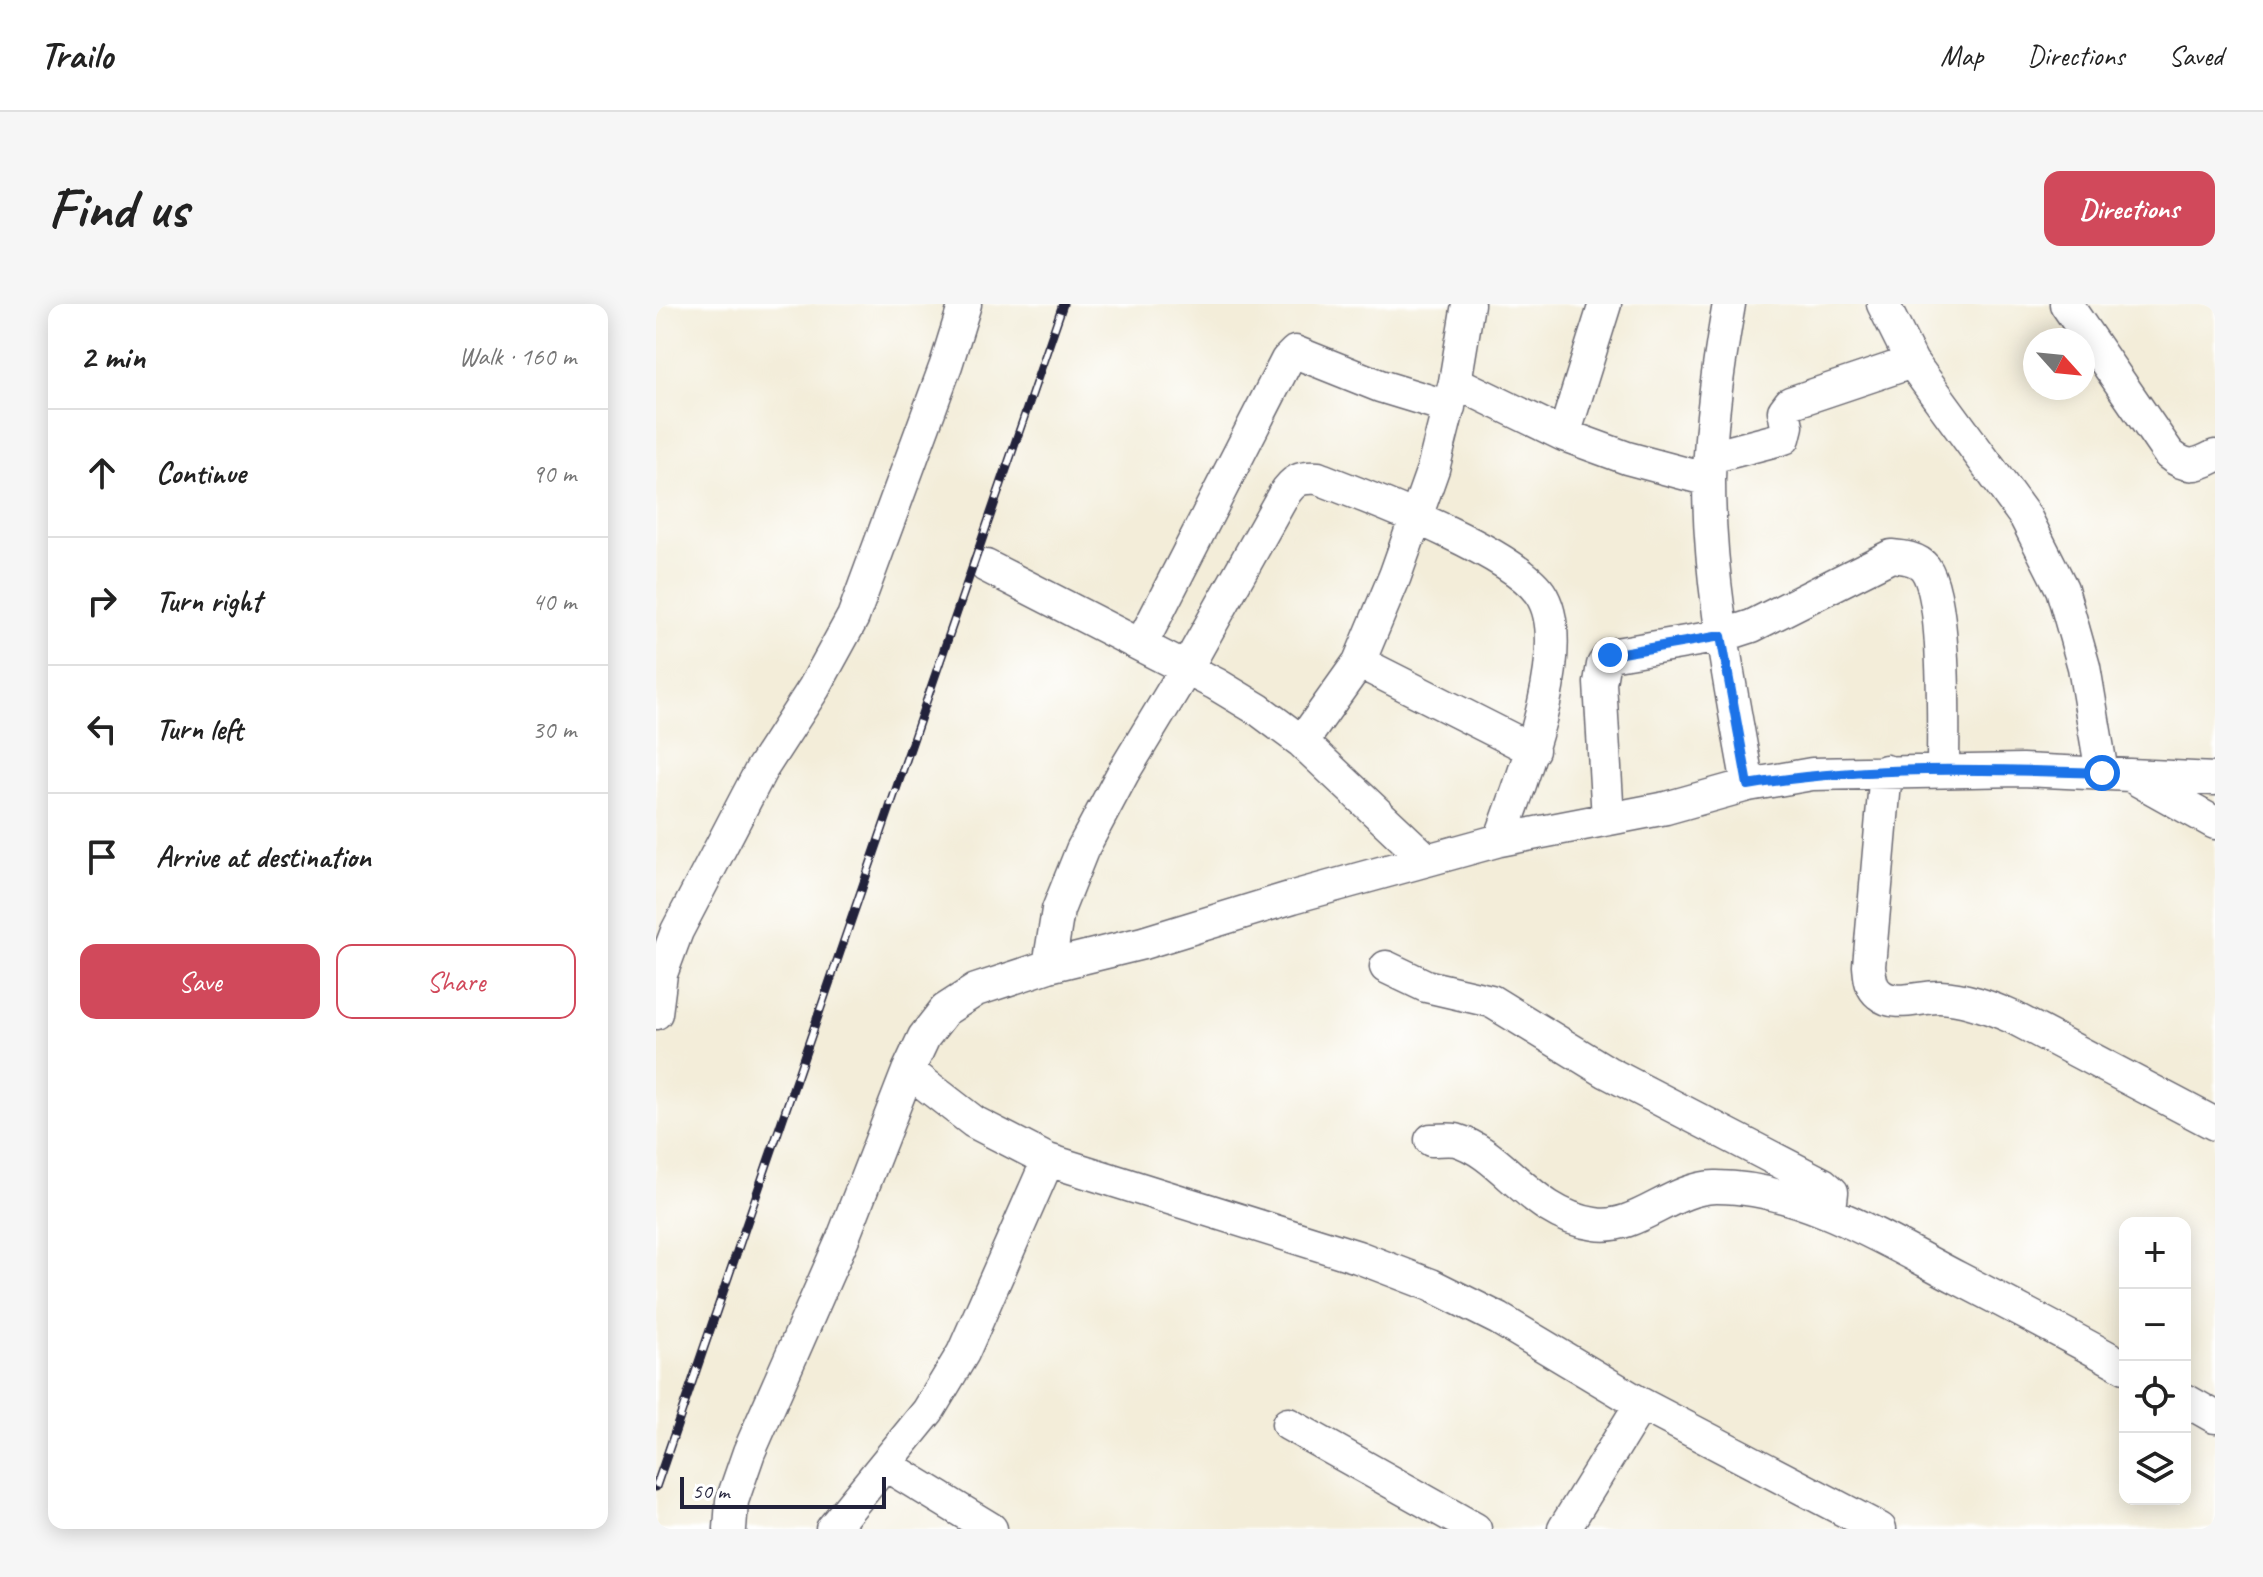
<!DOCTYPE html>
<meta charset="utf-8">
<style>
:root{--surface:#fff;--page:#f6f6f6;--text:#222;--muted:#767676;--line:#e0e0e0;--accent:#d1495b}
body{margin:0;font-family:Caveat,sans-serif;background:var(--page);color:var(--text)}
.controls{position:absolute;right:24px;bottom:24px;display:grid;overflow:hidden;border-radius:16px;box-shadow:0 4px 20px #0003}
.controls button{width:72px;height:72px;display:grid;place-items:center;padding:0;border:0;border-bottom:2px solid var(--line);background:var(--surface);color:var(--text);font:40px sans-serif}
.compass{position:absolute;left:1367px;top:24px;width:72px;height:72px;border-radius:50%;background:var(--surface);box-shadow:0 4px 20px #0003;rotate:117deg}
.scale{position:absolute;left:24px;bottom:20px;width:206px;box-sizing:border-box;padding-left:8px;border:4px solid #22223b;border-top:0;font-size:22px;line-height:28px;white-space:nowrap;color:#22223b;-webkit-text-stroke:6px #fff;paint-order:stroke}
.stop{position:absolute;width:24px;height:24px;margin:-18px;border:6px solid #1a73e8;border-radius:50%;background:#fff}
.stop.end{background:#1a73e8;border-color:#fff;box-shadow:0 2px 8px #0008}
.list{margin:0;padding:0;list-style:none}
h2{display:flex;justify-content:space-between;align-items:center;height:104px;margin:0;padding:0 32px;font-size:34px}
h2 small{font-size:26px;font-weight:400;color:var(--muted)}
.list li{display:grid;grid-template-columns:52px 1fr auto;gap:24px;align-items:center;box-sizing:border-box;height:128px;padding:0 32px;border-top:2px solid var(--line)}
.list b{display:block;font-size:30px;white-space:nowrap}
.list em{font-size:26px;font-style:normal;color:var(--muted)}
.actions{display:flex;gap:16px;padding:24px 32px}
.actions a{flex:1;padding:18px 0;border:2px solid var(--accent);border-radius:16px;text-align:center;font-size:28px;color:var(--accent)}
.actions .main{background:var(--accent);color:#fff}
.icon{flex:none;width:44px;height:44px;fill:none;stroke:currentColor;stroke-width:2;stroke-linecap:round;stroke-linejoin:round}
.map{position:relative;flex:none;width:1559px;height:1225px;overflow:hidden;border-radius:16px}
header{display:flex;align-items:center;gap:48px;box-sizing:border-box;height:112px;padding:0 40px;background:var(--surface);border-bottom:2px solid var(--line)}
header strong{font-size:38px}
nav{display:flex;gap:44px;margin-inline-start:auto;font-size:28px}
.intro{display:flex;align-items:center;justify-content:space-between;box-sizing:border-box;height:192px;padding:0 48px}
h1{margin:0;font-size:56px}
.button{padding:20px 36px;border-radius:16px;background:var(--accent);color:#fff;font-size:28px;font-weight:700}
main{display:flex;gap:48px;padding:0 48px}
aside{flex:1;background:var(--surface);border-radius:16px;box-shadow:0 4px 20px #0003}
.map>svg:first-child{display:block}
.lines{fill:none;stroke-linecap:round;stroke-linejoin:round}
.minor-casing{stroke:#6b6972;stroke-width:35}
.minor{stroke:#fff;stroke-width:32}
.rail-casing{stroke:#22223b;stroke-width:9}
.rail{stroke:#fff;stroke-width:6;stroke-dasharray:18;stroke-linecap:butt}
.route{stroke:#1a73e8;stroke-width:10}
</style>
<header>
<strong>Trailo</strong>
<nav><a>Map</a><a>Directions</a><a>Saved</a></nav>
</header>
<div class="intro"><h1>Find us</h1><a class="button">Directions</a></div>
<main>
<aside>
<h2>2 min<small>Walk · 160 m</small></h2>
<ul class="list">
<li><svg class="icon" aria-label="ahead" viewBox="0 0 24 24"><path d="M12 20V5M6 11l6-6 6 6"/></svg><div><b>Continue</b></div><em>90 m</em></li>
<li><svg class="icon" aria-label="right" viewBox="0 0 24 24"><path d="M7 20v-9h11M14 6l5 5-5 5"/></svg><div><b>Turn right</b></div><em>40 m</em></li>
<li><svg class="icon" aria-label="left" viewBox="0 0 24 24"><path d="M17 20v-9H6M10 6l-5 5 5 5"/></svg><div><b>Turn left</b></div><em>30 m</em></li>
<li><svg class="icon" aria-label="arrive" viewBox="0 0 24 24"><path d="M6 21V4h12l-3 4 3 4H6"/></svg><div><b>Arrive at destination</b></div></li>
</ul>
<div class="actions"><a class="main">Save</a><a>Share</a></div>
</aside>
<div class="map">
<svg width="1559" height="1225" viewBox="0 0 1559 1225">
<rect width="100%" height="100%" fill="#fff"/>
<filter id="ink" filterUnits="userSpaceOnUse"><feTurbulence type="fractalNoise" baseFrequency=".0125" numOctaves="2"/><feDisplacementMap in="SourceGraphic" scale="16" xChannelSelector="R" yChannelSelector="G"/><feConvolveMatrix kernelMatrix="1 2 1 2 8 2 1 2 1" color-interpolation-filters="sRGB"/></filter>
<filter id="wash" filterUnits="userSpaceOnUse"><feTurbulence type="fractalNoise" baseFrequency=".006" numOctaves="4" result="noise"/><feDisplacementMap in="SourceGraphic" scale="32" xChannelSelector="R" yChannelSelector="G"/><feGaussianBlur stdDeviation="1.8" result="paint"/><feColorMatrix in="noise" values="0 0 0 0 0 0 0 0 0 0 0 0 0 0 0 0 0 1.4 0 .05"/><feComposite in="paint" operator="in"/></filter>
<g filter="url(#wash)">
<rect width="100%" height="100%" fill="#f3edd9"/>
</g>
<g filter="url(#ink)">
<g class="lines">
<defs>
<path id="minor" d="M1073,0c-10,59 -19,117 -20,177 0,103 21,203 39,304
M1227,0l29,58 114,156 36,71 22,78 18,106
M1410,0l103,150c18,15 27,12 46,2
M799,78l109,53 63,23 82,22
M908,131l41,-131
M1055,153l73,-19 3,-12 -3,-15 6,-8 122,-41
M330,262l230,118 43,26 43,32 125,118
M485,341l146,-285 8,-8 85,34 69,21
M703,358l174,88
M646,438l57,-80 36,-86 38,-107 22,-87 13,-78
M1230,467l-17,195c1,10 1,21 10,28 16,14 42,2 61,3 25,1 49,10 72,20l203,107
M1480,475l79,44
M952,515l-8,-136 3,-18 7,-10 111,-19 31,-10 139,-70c12,1 26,2 34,12 22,30 18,162 18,203
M393,662l9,-56 24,-60 41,-77 63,-104 97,-173c10,-16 17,-19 35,-18 51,20 192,72 222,115 36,53 -20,192 -40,247
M730,663l40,19 65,15 116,71 216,112 9,8 -1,9 -7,10
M0,709l5,-39 16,-43 84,-161 53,-82 39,-71 93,-252 19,-61
M252,767l66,51 74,38 310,97 73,28 68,34 142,85 239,125
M775,836c8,0 18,-1 25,0 48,14 75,75 139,84 41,7 76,-36 120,-37 84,-1 172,54 243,91 56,29 112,58 167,89
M1529,1096l30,17
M632,1120l187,105
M230,1161l105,64
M74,1225l2,-28 17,-49 94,-214 65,-167 16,-34 21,-27 31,-20 73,-24 94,-23 150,-46 207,-57 166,-32 82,-23 64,-11 210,-4 193,9
M176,1225l96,-118 35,-58 85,-193
M908,1225l77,-125"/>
</defs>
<use href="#minor" class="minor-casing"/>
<use href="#minor" class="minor"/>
<defs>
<path id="rail" d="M0,1183l407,-1183"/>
</defs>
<use href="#rail" class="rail-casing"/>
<use href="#rail" class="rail"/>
</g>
</g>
<g class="lines" filter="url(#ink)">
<path class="route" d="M954,351l111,-19 27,149c117,-20 236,-16 354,-12"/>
</g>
</svg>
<div class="controls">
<button>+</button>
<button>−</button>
<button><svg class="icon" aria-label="locate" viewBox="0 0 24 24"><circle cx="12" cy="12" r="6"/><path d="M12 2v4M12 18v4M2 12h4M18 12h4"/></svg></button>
<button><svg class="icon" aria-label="layers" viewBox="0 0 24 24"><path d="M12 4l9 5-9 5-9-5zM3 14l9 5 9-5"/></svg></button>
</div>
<svg class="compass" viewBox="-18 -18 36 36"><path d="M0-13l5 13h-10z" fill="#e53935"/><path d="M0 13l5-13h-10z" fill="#767676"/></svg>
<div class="scale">50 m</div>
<div class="stop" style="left:1446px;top:469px"></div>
<div class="stop end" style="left:954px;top:351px"></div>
</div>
</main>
